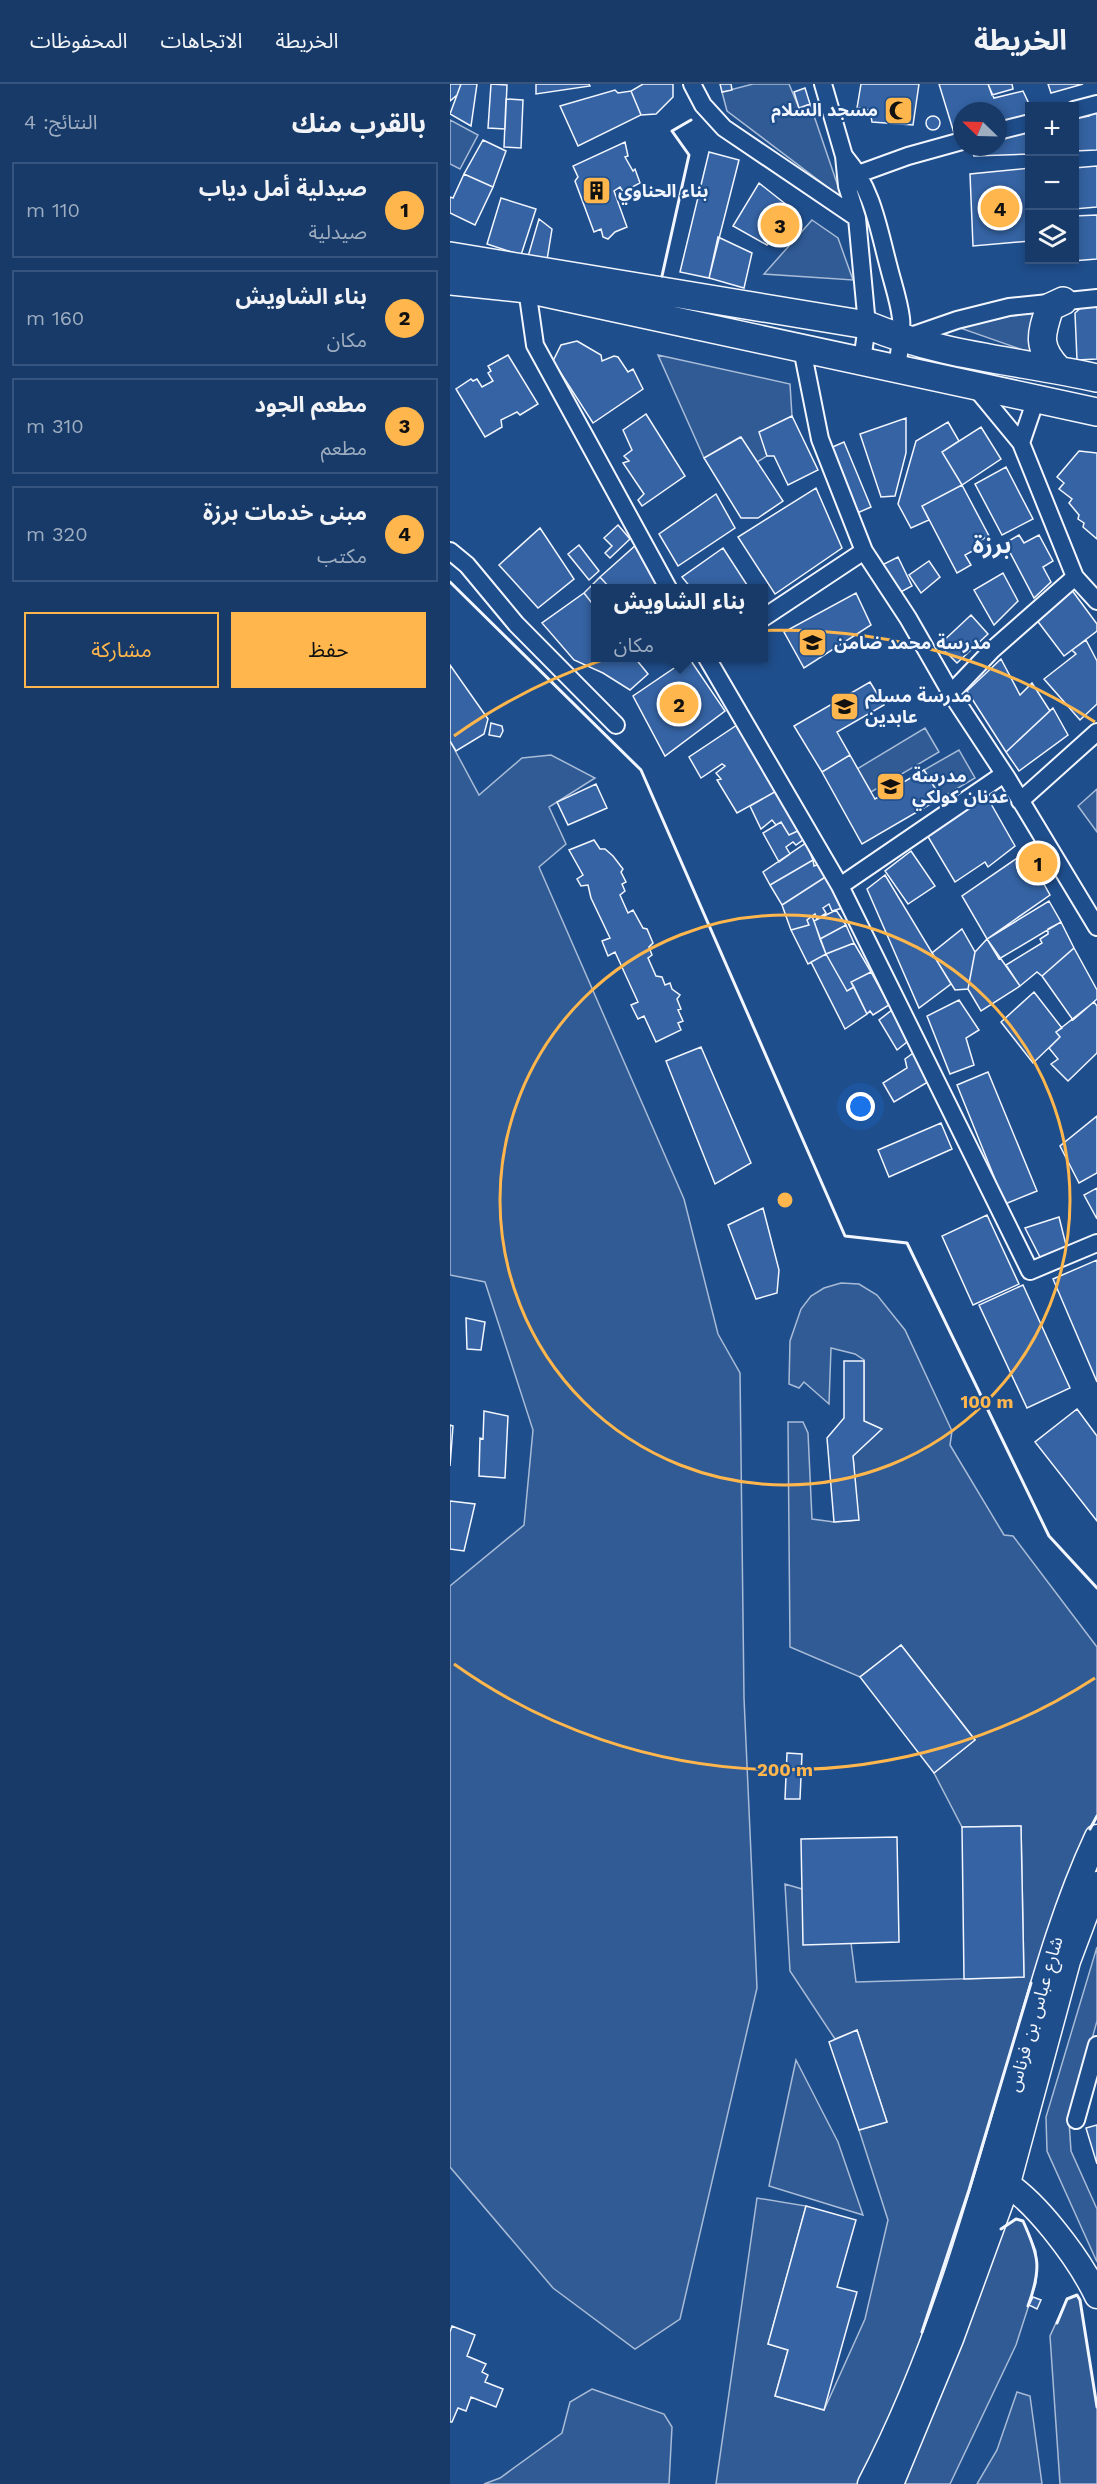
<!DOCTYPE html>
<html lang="ar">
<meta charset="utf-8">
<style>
:root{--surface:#173a69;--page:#244571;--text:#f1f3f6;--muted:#9eadc0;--line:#36547d;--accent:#ffb74d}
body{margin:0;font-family:"Work Sans","Noto Sans Arabic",sans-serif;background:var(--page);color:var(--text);direction:rtl}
.controls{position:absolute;right:18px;top:18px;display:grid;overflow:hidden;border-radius:0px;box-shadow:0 3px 9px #0003}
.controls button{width:54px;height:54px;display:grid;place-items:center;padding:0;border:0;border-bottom:2px solid var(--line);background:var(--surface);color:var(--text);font:30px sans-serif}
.compass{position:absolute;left:503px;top:18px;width:54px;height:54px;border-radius:50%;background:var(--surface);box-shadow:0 3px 9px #0003;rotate:293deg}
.you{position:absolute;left:411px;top:1023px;width:21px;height:21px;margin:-15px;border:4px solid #fff;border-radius:50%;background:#1a73e8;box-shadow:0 0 0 9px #1a73e833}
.badge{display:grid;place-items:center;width:39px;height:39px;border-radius:50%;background:var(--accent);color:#111;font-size:20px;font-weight:700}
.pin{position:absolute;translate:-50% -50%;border:3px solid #fff;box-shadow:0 2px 6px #0006}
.popup{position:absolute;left:141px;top:500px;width:177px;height:78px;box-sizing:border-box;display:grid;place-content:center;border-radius:0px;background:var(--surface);filter:drop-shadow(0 2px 4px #0005);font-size:20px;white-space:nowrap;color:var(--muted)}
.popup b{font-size:22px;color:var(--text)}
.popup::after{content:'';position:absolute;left:50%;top:100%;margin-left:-12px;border:12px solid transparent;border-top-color:var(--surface)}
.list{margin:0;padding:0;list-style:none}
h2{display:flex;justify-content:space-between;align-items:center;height:78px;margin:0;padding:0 24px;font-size:26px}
h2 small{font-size:20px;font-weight:400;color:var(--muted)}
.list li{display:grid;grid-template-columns:39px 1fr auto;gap:18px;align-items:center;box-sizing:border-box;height:96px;margin:0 12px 12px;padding:0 12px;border:2px solid var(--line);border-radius:0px}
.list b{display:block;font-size:22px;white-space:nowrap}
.list p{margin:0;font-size:20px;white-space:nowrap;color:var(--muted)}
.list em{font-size:20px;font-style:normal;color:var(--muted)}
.actions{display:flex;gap:12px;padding:18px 24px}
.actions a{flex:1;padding:14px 0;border:2px solid var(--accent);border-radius:0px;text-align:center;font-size:21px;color:var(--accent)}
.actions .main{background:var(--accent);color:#111}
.icon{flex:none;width:33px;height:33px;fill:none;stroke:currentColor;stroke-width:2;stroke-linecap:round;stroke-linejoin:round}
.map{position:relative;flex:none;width:647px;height:2400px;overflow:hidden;direction:ltr}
header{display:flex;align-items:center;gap:36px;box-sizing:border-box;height:84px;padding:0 30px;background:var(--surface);border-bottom:2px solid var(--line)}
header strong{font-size:28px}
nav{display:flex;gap:33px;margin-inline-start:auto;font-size:21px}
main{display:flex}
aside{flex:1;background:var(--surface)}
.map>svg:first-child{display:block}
.built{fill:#305b95;stroke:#a8bbd7;stroke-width:1.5}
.building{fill:#3563a3;stroke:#f2f6ff;stroke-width:1.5}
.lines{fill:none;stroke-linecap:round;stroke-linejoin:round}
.minor-casing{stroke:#f2f6ff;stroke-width:20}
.secondary-casing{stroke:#f2f6ff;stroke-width:27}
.primary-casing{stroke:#f2f6ff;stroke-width:30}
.minor{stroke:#1f4e8c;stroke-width:16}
.secondary{stroke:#1f4e8c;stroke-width:24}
.primary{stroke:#1f4e8c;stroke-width:27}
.wall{stroke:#f2f6ff;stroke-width:3}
.ring{fill:none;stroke:#ffb74d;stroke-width:3}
.labels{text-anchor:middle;stroke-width:4.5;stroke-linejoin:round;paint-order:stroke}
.poi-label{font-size:18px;font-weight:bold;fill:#f2f6ff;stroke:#1f4e8c;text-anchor:start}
.street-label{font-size:18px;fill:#f2f6ff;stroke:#1f4e8c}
.district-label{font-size:24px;font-weight:bold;fill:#f2f6ff;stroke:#1f4e8c}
.centre{fill:#ffb74d;stroke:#1f4e8c;stroke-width:3}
.ring-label{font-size:18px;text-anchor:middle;font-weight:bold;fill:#ffb74d;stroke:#1f4e8c;stroke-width:4.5;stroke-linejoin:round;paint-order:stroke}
</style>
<header>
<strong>الخريطة</strong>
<nav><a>الخريطة</a><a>الاتجاهات</a><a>المحفوظات</a></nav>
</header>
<main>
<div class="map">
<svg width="647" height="2400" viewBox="0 0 647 2400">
<rect width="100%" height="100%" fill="#1f4e8c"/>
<path class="built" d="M303,0h36l10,24 11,-4 32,94 -115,-87 -5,-19z
M0,36l28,15 -18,34 -10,-5z
M362,136l26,18 15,42 -89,-6z
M592,224l-2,48 -80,-28z
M208,271l132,29 2,32 -32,16 7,24 -10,6 -17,-25 -36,21z
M475,644l14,24 -68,40 -14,-23z
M0,657l29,54 43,-37 29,-3 44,23 -46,29 17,37 -27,23 145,332 34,135 22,39 4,325 13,290 -77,331 -45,30 -82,-61 -103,-121v-581l74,-61 9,-95 -48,-148 -35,-7z
M509,666l16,28 -34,20 -17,-28z
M647,705v43l-19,-26z
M391,1199l18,1 18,11 28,35 47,101 -2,14 54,90 9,1 84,111v169l-18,35 -19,42 -23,70 -68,227 -67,206 -43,88h-143l41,-286 49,8 -38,138 20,6 -13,46 49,14 41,-91 23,-99 -29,-90 28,-8 -30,-92 -22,9 -45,-68 -5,-87 17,5 49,54 5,39 168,-5 -3,-151 -59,1 -28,-54 41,-33 -74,-95 -41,32 -70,-30 -2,-225h15l5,11 4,86 22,3 24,-2 -5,-64 28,-27 -17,-8v-61l-9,-6 -24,-6 -2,56 -25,-22 -5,6 -10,-4 1,-43 11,-32 10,-13 13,-8z
M647,1863v74l-28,100 2,30 26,58v53l-50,-111 -1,-34z
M346,1976l42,82 25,73 -94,-29z
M566,2135l7,2 13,30 1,18 -1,14 -20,62 -66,139h-49l100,-255z
M627,2211l3,5 17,107v77h-37l-10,-148 17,-37z
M142,2305l72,25 8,13 -3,57h-185l16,-6 62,-45 8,-31z
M567,2308l13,4 12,88h-65l20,-34z"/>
<path class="building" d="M0,0h11l-4,11 -7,6z
M11,0h16l-6,42 -21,-12z
M41,0l16,1 -2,44 -17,-1z
M86,0h53l1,2 -54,8z
M193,0h30v13l-17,17 -15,1 -10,-24z
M270,0h11l1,6 -10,2z
M411,0h58l-6,41 -41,-3 -2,-12 -13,-2z
M489,0h49l6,14 29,-7 7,15v14l-32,5v-14h-36v20l-8,2z
M538,0h24l1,5 -21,6z
M598,0h35l-32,9z
M355,4l5,16 -11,4 -5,-16z
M165,6l3,3 13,-2 10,24 -63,31 -18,-40z
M56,15l17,1 -2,48 -17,-1z
M647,28v38l-23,1v-33l15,-2v-2z
M476 39a7 7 0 1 1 14 0a7 7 0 1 1-14 0Z
M580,46v24l-56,2 -3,-9h27v-8z
M33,56l23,11 -13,36 -29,-13z
M175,58l3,14 -3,1 8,14 2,-2 5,14 -17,9 -3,-5 -6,4 13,36 -12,5 -7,7 -5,-2 -2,-8 -7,3 -19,-51 3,-4 -5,-11z
M259,68l30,8 -30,118 -29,-6z
M647,82v41l-23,2v-41z
M580,84v73l-57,5 -3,-72z
M14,90l29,13 -18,38 -25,-12v-16l3,1z
M309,99l38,30 -30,32 -34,-19z
M51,114l35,11 -15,46 -34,-11z
M647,131v44l-25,2 2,-1v-44z
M89,135l13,10 -6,37 -19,-6z
M268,153l34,16 -8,35 -35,-10z
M633,222h14v53l-20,1 -2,-47z
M127,257l24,14 1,6 12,-5 4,1 10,15 5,-3 10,20 -50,34 -40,-62 8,-16z
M58,271l30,49 -18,11 -3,-3 -16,8 1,7 -17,10 -29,-48 15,-10 2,2 4,-2 5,8 11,-6 -5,-8 3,-2 -3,-5z
M196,330l39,62 -43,30 -4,-6 6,-6 -21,-31 6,-2 -5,-5 8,-6 -9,-20z
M342,332l26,54 -30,15 -14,-29h-7l-8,-24z
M456,334v35l-11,43 -14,1 -21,-63z
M498,338l11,19 -17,11 20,33 -40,21 7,14 -18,8 -13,-24 18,-63z
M531,343l20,32 -39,26 -20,-33z
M291,353l42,64 -25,17h-17l-37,-60z
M394,358l27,65 -16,7 -27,-65z
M629,367l18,2v86l-14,-12 1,-4 -6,-4 1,-4 -10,-12 3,-4 -13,-10 5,-6 -7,-6z
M556,383l27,52 -31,16 -27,-51z
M512,401l27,51 -12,6 3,5 -15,8 6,10 -14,8 -35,-67z
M366,404l26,60 -67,46 -37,-57z
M266,410l19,34 -57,38 -19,-32z
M168,441l12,14 -20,19 -5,-5 7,-7 -8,-8z
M90,444l34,51 -36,29 -39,-43z
M569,451l5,8 15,-8 14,26 -10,6 8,15 -17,16 -29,-55z
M129,461l20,26 -10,9 -21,-26z
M186,461l25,40 -5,3h-46l-10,-11z
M273,464l26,40h-58l-9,-11z
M448,473l14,29 -15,8 -15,-29z
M479,477l11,16 -19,16 -12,-18z
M553,489l15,28 -24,24 -20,-35z
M150,493l10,11h-15v19l-11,-14z
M621,505l26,35v7l-33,25 -28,-37 18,-18 5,2z
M134,509l11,14v51h40l13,16 -18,16 -27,-17 -29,-13 -32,-37z
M406,509l15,32 -67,43 -20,-36z
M521,531l17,19 -31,29 -18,-18z
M636,556l11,21v43l-17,16 -36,-41 32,-25 -4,-4z
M239,574l36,53 -60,45 -32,-60z
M551,575l19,36 12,-12 18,28 -44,41 -39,-61z
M0,581l38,54 -4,15 -28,17 -6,-10z
M420,598l14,23 -47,27 13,23 -28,17 -28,-46z
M603,624l15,27 -49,36 -13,-19z
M41,639l11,3 1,5 -3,6 -11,-2z
M290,639l40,66 -43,24 -20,-33 4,-1 -5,-6 9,-7 -3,-2 -21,14 -12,-21z
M400,671l25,44 49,-29 17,28 -79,46 -40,-72z
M146,700l11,24 -39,17 -11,-23z
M330,705l22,40 -13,6 -8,-13 -5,3 -4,-5 -11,9 -11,-23z
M536,711l29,51 -27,21 -3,-5 -30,20 -28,-47z
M331,738l8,13 13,-6 5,8 -11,8 -3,-3 -7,5 4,7 -11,8 -16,-29z
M144,756l6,9h5l8,7 10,13 -2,3 5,10 -4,2 3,7 -5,4 8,18 5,-3 10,18 4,1 6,14 -4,4 3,8 -4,3 8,18 6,1 3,8 5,-2 2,6 8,6 -3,4 4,10 -3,1 5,11 -5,2 3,7 -25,12 -12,-26 -6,3 -7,-14 7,-3 -23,-50 -7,4 -6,-15 8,-3 -19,-40 -3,-13 -7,1 -4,-7 6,-4 -14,-25z
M356,759l7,17 -43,25 -7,-13z
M461,767l24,35 -27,18 -23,-33z
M576,768l24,43 -63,44 -25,-43z
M363,776l1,6 11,-4 5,12 -48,31 -12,-20z
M380,790l16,33 -14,4 -3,-7 -6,4 3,5 -9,6 -2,-5 -8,6 2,5 -18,5 -9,-25z
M435,791l66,109 -32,24 -52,-119z
M599,817l12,21 -62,37 -12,-20z
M386,826l10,15 -26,14 -6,-18z
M362,832l14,38 -18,10 -17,-34 18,-5 -2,-5z
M611,838l13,26 -32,28 -5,-4 -17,14 -14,-21 36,-22 -2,-4 8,-5v-5z
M396,841l8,18 -28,11 -6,-15z
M512,845l13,23 -7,37 -13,1 -23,-37z
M537,855l33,47 -39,25 -13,-22 7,-37z
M404,859l17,29 -20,10 3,5 -7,4 -21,-37z
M624,864l23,42v9l-24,21 -31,-44z
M376,870l21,37 7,-4 13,27 -22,15 -34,-67z
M421,888l18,33 -16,10 -3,-4 -3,3 -16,-32z
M584,908l28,36 -6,4 4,5 -27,26 -32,-41z
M509,916l20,30 -13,8 8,27 -24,9 -23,-58z
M644,918l3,4v47l-29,28 -17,-17 7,-5 -9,-11 11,-11 -4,-5z
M442,926l15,32 -10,8 -18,-30z
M251,963l50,116 -36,21 -49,-123z
M466,967l17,28 -39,23 -11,-19 24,-15 -2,-9z
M538,988l49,119 -32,13 -48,-119z
M647,1032v57l-18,10 -19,-37z
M491,1039l11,26 -63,28 -11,-27z
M647,1104v31l-13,-24z
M313,1124l16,62 -2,23 -21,6 -28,-74z
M537,1131l32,69 -46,21 -31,-69z
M609,1133l8,32 -25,12 -17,-33z
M647,1176v122l-44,-103z
M573,1201l47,103 -43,20 -48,-103z
M16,1234l19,4 -4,28 -14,-1z
M394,1277h20v60l18,8 -29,27 6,64 -25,2 -7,-84 17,-20z
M627,1325l20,27v85l-62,-79z
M34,1327l24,5 -3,62 -26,-2 1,-38 3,1z
M0,1341l3,1 -3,40z
M0,1417l25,3 -11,47 -14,-2z
M451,1561l74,95 -41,33 -74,-96z
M337,1669l15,1 -2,45h-15z
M571,1742l3,151 -60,2 -2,-152z
M447,1753l2,105 -96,3 -2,-106z
M407,1946l30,92 -28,8 -30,-88z
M647,2041v39l-11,-36z
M356,2122l50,14 -19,67 20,5 -33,118 -49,-14 13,-46 -20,-6z
M583,2213l8,3 -4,9 -8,-4z
M2,2242l23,9 -8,21 19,8 -4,8 6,3 -3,7 18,7 -7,18 -25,-10 -5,14 -8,-3 -6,14h-2v-90z"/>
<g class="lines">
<defs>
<path id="minor" d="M242,0l11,21 21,23 133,90
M373,0l21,72 3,30 10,32 10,107 -5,36
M624,26l23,-6
M548,47l32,-8
M395,73c28,33 33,70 44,111 4,16 10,33 12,50 2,17 -2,34 -4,50
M400,93l58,-21 54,-15
M77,205l8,56 133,243
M455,254l52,-18 52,-13 88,-9
M352,265l18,90 44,112 44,67 43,75 56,85 90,149
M571,359l15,-44
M0,467l17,14 49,59 100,101
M625,493l22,24
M313,534l101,-67
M257,574l133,228 190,385 67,-28
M501,609l41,-43 83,-73 -54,-134 -47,-57
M570,717l77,-69
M390,802l164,-112
M626,2036l21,-75"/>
<path id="secondary" d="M546,2094c36,16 84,82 101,118
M420,2400c66,-126 107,-270 146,-406 24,-82 45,-164 81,-241
M441,2400l60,-145 57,-156 60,-222 29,-77"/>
<path id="primary" d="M0,172l417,69c74,31 153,36 230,53
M0,197l77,8 570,123
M609,286c-23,-23 -18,-36 -9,-63l13,-6"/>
</defs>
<use href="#minor" class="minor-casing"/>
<use href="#secondary" class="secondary-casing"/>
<use href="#primary" class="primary-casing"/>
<use href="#minor" class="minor"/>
<use href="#secondary" class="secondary"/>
<use href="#primary" class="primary"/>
<path class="wall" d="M212,192l27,-121 -17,-24 19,-11
M0,498l191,188 204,466 62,7 142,293 48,52
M640,1745l7,-13
M551,2145l15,-10 7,2c16,35 19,47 5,85
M607,2239l10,-24 10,-4 3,5 17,107
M472,2248l47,-142 62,-207"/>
</g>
<g class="ring">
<circle cx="335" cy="1116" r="285"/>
<path d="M645 1594A570 570 0 0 1 4 1580M4 652A570 570 0 0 1 645 638"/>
</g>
<defs>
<symbol id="mosque-square" viewBox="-11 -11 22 22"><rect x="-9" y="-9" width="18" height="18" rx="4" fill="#ffb74d" stroke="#1f4e8c"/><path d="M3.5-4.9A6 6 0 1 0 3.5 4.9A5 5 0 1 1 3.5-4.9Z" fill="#111"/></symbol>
<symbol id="building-square" viewBox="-11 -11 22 22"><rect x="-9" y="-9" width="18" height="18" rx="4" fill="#ffb74d" stroke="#1f4e8c"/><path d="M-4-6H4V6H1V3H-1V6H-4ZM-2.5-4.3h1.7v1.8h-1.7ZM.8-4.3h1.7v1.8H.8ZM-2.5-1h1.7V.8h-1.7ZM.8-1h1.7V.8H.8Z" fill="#111"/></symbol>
<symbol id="school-square" viewBox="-11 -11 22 22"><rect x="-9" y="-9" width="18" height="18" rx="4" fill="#ffb74d" stroke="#1f4e8c"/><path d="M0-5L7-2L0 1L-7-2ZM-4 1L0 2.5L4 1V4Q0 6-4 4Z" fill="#111"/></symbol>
</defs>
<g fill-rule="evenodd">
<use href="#mosque-square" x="432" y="10" width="33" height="33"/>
<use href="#building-square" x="130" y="90" width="33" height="33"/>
<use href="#school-square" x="346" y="542" width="33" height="33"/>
<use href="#school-square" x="378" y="606" width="33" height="33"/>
<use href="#school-square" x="424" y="686" width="33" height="33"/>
</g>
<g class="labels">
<g class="poi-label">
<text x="428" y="32" text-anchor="end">مسجد السلام</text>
<text x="168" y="113">بناء الحناوي</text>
<text x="384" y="565">مدرسة محمد ضامن</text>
<text x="415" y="618">مدرسة مسلم<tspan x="415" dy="21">عابدين</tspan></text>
<text x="462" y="698">مدرسة<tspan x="462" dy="21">عدنان كولكي</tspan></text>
</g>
<g class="street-label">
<text transform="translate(585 1930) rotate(-74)" y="6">شارع عباس بن فرناس</text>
</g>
<g class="district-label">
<text x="542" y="469">برزة</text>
</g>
</g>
<circle cx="335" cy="1116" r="9" class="centre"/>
<g class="ring-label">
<text x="537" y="1324">100 m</text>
<text x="335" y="1692">200 m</text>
</g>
</svg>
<div class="controls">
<button>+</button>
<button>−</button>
<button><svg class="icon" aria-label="layers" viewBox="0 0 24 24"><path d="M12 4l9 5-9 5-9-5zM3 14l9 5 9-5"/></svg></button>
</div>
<svg class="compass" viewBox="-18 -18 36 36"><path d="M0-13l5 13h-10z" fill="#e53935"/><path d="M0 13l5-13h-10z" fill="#9eadc0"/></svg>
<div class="you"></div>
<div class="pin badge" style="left:588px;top:779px">1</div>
<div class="pin badge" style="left:229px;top:620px">2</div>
<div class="popup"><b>بناء الشاويش</b>مكان</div>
<div class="pin badge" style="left:330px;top:141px">3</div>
<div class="pin badge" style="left:550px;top:124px">4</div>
</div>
<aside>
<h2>بالقرب منك<small>النتائج: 4</small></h2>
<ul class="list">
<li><span class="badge">1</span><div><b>صيدلية أمل دياب</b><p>صيدلية</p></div><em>110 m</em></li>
<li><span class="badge">2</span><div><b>بناء الشاويش</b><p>مكان</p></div><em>160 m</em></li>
<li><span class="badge">3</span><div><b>مطعم الجود</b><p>مطعم</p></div><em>310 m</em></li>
<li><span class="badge">4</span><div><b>مبنى خدمات برزة</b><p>مكتب</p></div><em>320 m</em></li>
</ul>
<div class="actions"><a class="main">حفظ</a><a>مشاركة</a></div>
</aside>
</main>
